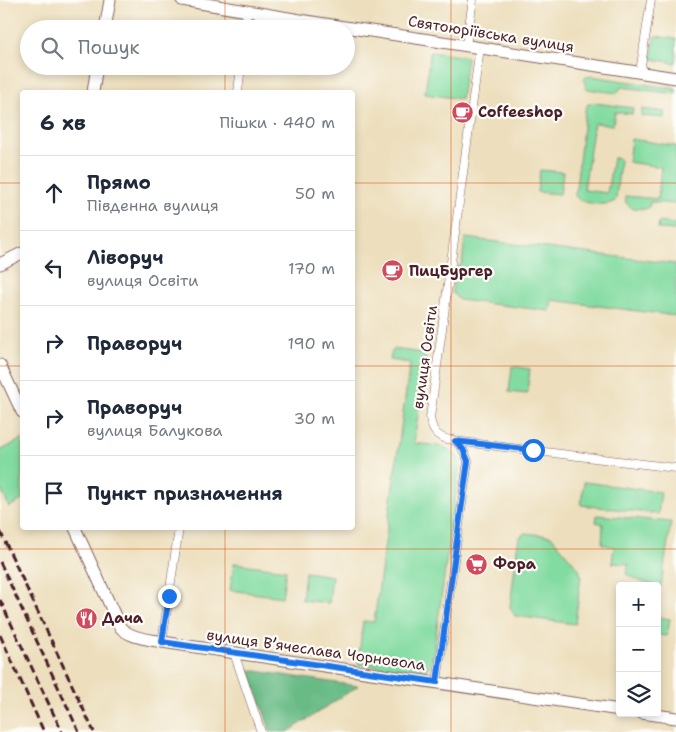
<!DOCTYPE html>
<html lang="uk">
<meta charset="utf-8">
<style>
:root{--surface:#fff;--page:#f6f6f7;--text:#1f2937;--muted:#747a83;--line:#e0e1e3}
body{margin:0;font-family:"Shantell Sans",sans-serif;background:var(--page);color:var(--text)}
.controls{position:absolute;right:15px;bottom:15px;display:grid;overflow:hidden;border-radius:5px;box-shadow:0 2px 8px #0003}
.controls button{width:45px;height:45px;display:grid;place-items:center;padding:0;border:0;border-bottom:1px solid var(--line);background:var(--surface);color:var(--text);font:25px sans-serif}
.stop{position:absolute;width:15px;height:15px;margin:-11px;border:4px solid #1a73e8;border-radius:50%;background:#fff}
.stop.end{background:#1a73e8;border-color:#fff;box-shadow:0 1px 5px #0008}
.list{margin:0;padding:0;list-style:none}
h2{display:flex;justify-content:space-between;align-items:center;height:65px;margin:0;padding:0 20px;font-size:21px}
h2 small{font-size:16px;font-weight:400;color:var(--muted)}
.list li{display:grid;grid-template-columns:32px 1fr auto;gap:15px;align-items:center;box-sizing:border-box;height:75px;padding:0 20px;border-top:1px solid var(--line)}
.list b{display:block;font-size:19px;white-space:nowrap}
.list p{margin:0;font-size:16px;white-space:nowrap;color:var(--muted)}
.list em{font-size:16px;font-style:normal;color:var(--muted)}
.icon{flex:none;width:28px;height:28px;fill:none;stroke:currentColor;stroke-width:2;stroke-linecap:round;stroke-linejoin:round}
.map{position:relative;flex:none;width:676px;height:732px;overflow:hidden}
.search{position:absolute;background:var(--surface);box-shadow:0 2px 8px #0003;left:20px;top:20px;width:335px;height:55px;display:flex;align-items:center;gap:12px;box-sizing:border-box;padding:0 18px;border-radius:28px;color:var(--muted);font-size:19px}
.panel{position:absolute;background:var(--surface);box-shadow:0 2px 8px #0003;left:20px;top:90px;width:335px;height:440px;border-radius:5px}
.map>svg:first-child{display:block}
.green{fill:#82dba0;stroke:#667d66}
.forest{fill:#69bb86;stroke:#5a6d58}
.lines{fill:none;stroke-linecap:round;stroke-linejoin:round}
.street-casing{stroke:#83625e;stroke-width:9}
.secondary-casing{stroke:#83625e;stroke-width:13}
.street{stroke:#fff;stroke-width:8}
.secondary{stroke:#fff;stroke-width:11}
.rail{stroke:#4a1f2b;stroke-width:3;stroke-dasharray:8 4;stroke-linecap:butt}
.route{stroke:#1a73e8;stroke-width:6}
.grid{fill:none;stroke:#d8530f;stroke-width:1;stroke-opacity:0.55}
.labels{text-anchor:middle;stroke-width:4.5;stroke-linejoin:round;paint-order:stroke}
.street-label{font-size:15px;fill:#4a1f2b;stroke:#fdfcf7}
.poi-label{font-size:15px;font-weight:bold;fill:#4a1f2b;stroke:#fdfcf7;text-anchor:start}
</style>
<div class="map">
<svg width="676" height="732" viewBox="0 0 676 732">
<rect width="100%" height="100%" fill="#fdfcf7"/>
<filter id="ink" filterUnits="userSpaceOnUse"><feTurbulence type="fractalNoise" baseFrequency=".02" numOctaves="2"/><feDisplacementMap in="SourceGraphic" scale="10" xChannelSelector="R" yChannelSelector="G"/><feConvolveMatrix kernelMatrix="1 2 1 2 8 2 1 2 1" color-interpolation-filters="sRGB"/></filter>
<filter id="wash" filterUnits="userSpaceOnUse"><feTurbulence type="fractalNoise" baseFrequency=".0096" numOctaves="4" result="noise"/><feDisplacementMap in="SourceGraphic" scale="20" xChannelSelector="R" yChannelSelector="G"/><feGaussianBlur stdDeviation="1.12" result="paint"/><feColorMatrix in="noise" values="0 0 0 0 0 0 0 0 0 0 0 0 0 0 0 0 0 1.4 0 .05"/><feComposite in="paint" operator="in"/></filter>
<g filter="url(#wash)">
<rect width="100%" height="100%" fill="#eddfbd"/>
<path class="green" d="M655,36l21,3v24l-25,-4z
M430,52l37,5 -6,42 -36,-5z
M592,76l84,13v5l-55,-7 -4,6 -31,-4 -2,-10 2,-2z
M595,103l38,5 -1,6 -17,-2 -2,13 -19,-2 -10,67 23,3 6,-35h6l1,2 -4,38 -1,3c-8,6 -34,3 -40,-5l10,-86 3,-6z
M642,109l23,3 -1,6 -23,-2z
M631,139l45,7v58l-26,-2 -1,5 -3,2 -14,-1 -6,-5 -1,-7 33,3 3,-32 -33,-5z
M540,170l23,2 -3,22 -23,-2z
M659,222l17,2v6l-18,-1z
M465,238l211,26v52l-124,-16 -2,11 -91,-11 -7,-8 2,-22 8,-6z
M395,349l26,4 5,5 -12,85c18,3 39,0 46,20l-27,193 -4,11 -10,5 -61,-8 5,-43 11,1 36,-259 -20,-3 2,-9z
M512,366l18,3 -3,25 -18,-2z
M22,439v61l-13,7 -9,-20v-36z
M584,482l77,10 -3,22 -77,-9z
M597,515l74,7 -10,65 -21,-6 -14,-7 3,-10 -17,-1 2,-16 -12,-3 1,-20 -7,-2z
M525,533l26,3 28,33 2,7 -6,48 -60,-8 -5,-9 7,-58 2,-11z
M234,563l52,7 -4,27 -52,-7z
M305,572l27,4 -3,27 -27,-3z
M657,617l13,2 -3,17 -10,-1z"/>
<path class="forest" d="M249,670l109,16 -70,46h-17z"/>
</g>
<g filter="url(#ink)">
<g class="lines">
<defs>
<path id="street" d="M245,29l2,-18
M466,45l7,-45
M640,72l11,-72
M238,92l3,-26
M455,441l221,27
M162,642l17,-114
M234,653l27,79
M437,682l31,-221c-3,-7 -6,-17 -13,-20 -3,-2 -6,-1 -8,-2 -12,-3 -15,-10 -17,-21l50,-371"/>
<path id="secondary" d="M182,0l130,22 364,56
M105,29l5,-29
M93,92l4,-26
M0,264l22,-11
M0,365l22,47
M75,528l45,99c9,11 29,12 42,15l458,68
M642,713l34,5"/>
</defs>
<use href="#street" class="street-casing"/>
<use href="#secondary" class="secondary-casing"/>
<use href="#street" class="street"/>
<use href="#secondary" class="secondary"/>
<path class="rail" d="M0,531l94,201
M0,562l79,170
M0,600l62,132
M0,635l44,97"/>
</g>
</g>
<g class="lines" filter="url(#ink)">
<path class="route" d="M169,596l-7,46 275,40 31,-221 -5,-12 -8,-8 78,9"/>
</g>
<path class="grid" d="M225,0v29M451,0v732M225,66v26M0,183h22M352,183h324M0,366h22M352,366h324M225,528v204M0,549h676"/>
<defs>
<symbol id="cafe-disc" viewBox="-11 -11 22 22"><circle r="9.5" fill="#d1495b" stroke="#fdfcf7"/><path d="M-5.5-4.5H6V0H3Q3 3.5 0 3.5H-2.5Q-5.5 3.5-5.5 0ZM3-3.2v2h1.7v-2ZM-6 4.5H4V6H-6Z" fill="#fff"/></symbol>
<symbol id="supermarket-disc" viewBox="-11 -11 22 22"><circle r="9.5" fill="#d1495b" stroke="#fdfcf7"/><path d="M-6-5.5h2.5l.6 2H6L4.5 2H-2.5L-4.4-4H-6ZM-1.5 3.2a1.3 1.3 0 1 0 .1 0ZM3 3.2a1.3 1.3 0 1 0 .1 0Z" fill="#fff"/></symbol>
<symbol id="restaurant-disc" viewBox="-11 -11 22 22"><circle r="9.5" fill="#d1495b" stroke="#fdfcf7"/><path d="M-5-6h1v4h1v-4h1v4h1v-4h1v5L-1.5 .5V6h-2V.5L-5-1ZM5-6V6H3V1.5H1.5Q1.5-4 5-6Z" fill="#fff"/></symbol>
</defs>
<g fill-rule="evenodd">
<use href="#cafe-disc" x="450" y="100" width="25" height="25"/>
<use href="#cafe-disc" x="380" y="258" width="25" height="25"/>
<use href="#supermarket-disc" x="464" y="552" width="25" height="25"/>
<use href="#restaurant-disc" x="74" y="606" width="25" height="25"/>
</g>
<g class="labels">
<g class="street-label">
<text transform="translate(491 34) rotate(9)" y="5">Святоюріївська вулиця</text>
<text transform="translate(425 357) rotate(-82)" y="5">вулиця Освіти</text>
<text transform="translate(316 650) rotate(8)" y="5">вулиця Вʼячеслава Чорновола</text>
</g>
<g class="poi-label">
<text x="478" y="117">Coffeeshop</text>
<text x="409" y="276">ПицБургер</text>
<text x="493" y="569">Фора</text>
<text x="102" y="623">Дача</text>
</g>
</g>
</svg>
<div class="controls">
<button>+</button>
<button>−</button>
<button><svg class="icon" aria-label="layers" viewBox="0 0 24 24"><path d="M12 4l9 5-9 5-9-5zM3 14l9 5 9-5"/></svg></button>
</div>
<div class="stop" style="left:533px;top:450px"></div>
<div class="stop end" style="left:169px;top:596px"></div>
<div class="search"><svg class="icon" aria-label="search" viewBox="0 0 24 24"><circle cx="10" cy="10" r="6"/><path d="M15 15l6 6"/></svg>Пошук</div>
<section class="panel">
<h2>6 хв<small>Пішки · 440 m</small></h2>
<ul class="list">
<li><svg class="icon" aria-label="ahead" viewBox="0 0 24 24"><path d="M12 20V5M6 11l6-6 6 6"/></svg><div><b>Прямо</b><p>Південна вулиця</p></div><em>50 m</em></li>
<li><svg class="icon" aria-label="left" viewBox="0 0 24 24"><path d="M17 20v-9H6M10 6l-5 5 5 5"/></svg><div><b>Ліворуч</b><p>вулиця Освіти</p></div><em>170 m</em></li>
<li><svg class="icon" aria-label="right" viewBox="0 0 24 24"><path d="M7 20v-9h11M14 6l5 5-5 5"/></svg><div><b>Праворуч</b></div><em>190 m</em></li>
<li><svg class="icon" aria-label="right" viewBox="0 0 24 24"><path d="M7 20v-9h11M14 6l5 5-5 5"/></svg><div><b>Праворуч</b><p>вулиця Балукова</p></div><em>30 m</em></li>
<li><svg class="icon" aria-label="arrive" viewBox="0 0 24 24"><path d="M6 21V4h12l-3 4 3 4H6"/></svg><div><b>Пункт призначення</b></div></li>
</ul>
</section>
</div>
